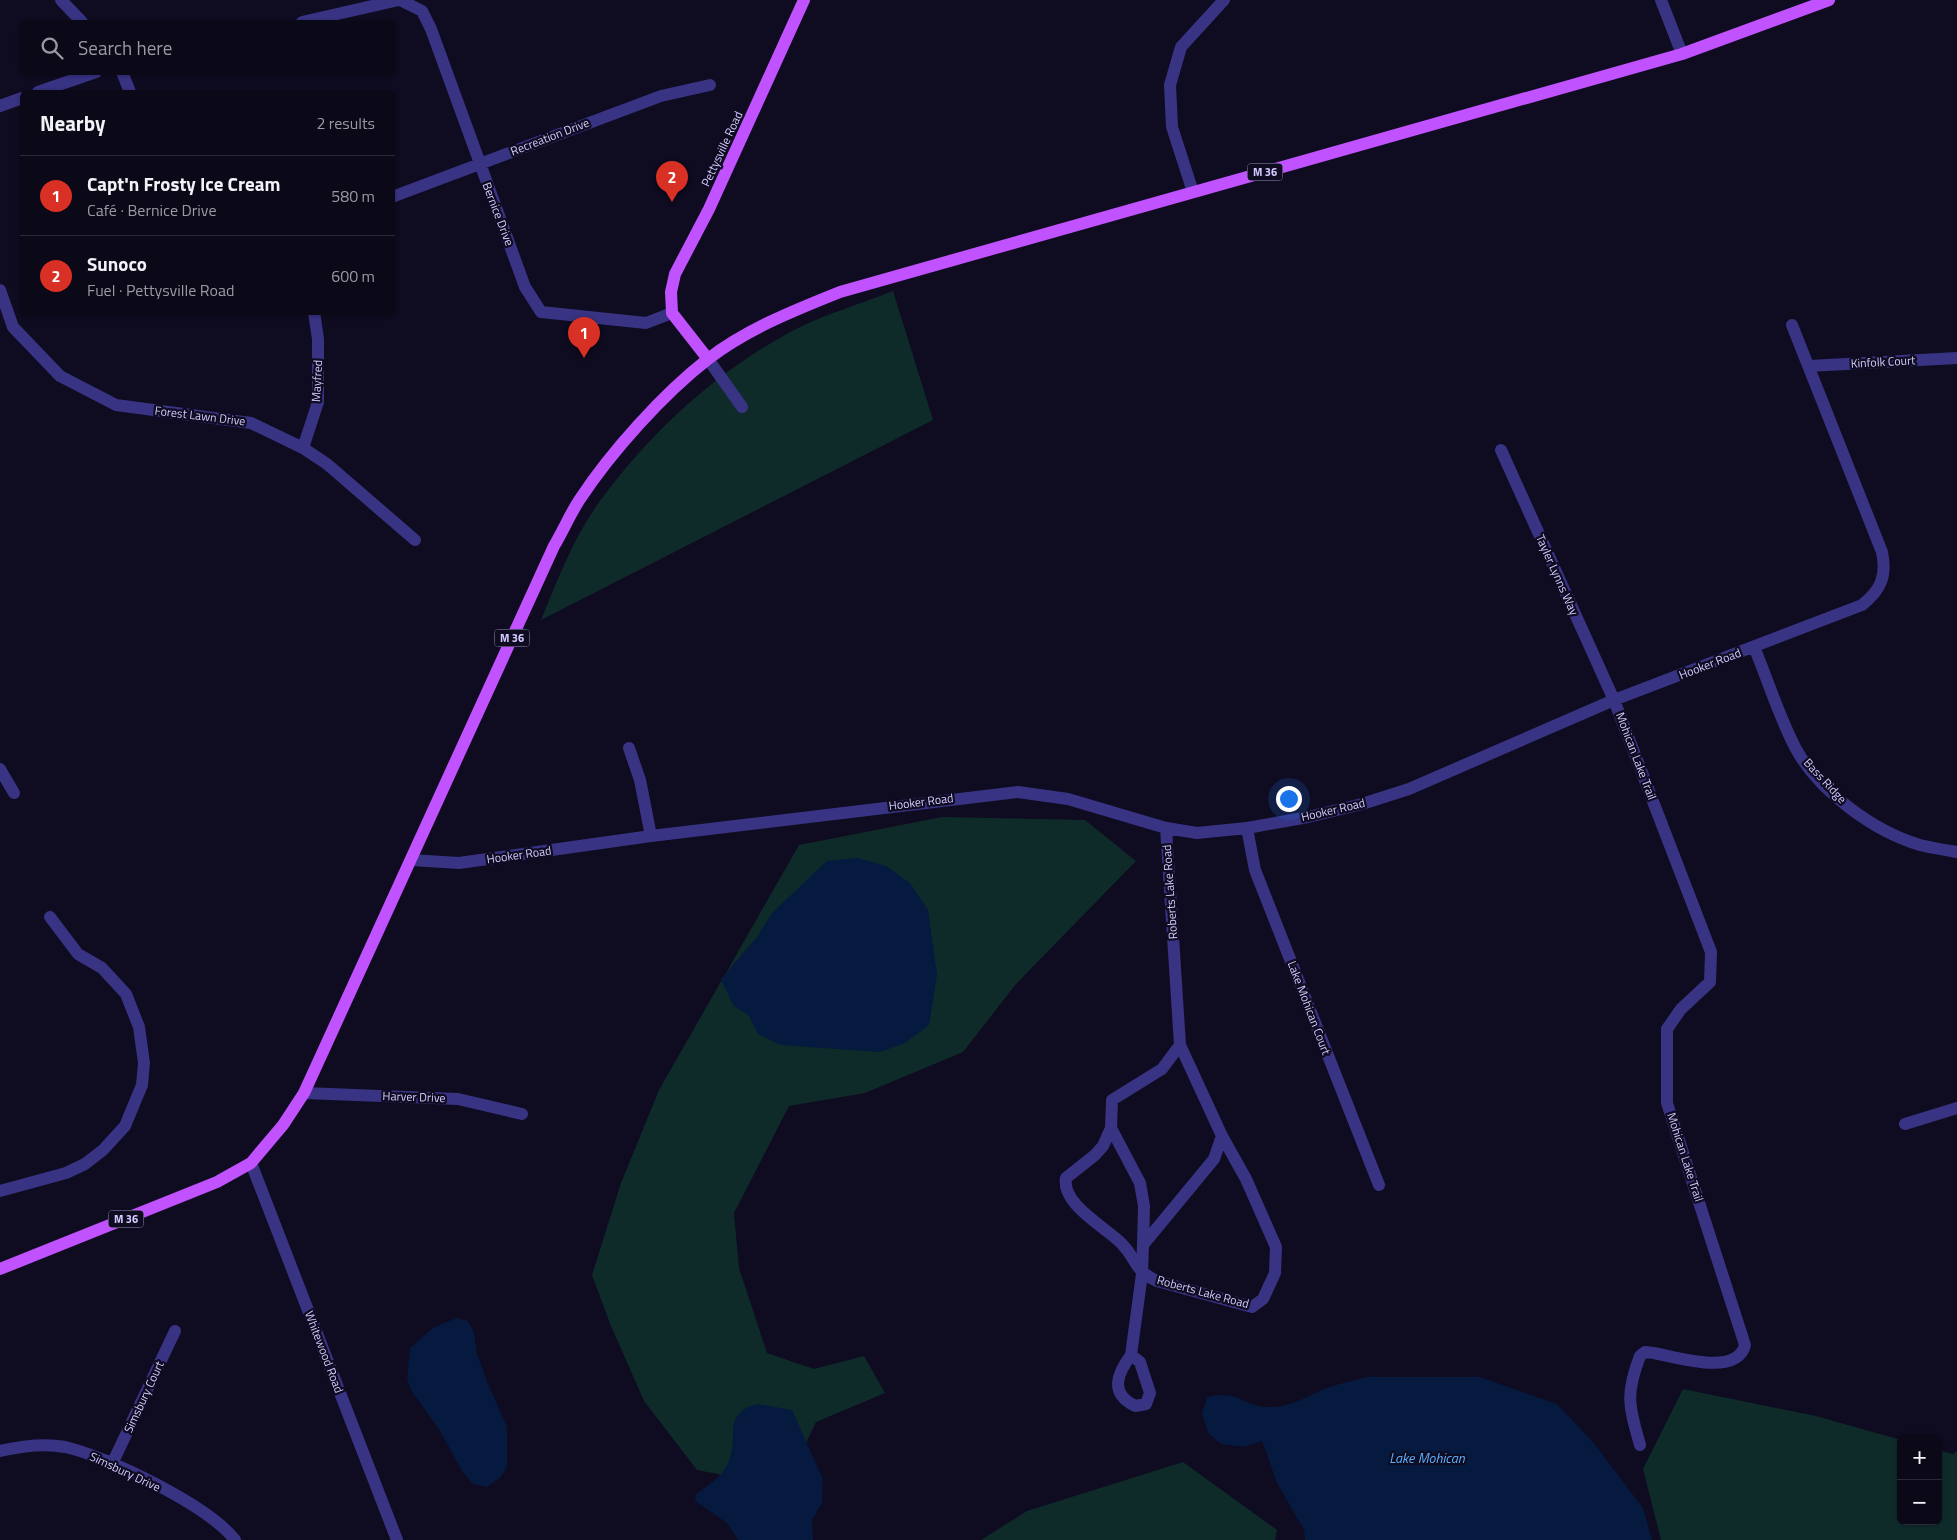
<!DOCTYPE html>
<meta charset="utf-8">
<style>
:root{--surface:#0b0818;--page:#141121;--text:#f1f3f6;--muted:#9a9aa2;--line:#2b2937;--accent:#d93025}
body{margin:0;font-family:"Titillium Web",sans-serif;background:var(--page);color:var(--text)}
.controls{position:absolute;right:15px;bottom:15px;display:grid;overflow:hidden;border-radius:8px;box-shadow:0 1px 4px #0004}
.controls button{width:45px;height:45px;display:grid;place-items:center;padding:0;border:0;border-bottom:1px solid var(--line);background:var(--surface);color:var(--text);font:25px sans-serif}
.you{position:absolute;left:1288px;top:798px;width:18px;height:18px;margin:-12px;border:4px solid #fff;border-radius:50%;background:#1a73e8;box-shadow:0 0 0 8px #1a73e833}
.badge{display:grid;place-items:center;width:32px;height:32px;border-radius:50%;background:var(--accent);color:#fff;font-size:16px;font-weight:700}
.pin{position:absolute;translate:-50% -41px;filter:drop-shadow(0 1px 2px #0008)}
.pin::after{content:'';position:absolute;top:26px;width:18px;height:15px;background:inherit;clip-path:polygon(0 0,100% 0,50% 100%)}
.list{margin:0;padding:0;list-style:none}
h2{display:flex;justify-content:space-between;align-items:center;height:65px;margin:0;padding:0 20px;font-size:21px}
h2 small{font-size:16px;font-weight:400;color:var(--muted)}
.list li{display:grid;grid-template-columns:32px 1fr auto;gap:15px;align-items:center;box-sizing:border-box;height:80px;padding:0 20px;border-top:1px solid var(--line)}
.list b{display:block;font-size:19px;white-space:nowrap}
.list p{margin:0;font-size:16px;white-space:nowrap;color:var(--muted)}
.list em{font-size:16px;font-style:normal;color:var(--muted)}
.icon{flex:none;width:28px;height:28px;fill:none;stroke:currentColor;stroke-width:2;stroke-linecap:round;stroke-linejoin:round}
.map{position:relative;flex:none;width:1957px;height:1540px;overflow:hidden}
.search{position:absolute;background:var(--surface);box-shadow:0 1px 4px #0004;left:20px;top:20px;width:375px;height:55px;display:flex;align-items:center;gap:12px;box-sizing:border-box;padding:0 18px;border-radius:8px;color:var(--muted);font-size:19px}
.panel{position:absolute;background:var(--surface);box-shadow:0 1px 4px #0004;left:20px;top:90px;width:375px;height:225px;border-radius:8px}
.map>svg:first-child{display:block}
.green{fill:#0e2b2a}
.water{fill:#06193f}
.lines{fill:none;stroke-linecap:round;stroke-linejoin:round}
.minor{stroke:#383383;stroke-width:12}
.major{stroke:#c152ff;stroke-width:12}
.labels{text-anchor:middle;stroke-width:4.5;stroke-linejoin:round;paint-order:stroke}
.shield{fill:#0f0b20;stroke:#9891bc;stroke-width:1}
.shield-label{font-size:11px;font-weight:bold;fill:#d2cbff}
.street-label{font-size:12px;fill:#d2cbff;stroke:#0f0b20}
.water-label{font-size:14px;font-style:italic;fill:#59afff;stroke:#0f0b20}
</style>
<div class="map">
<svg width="1957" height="1540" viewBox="0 0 1957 1540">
<rect width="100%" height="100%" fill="#0f0b20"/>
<path class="green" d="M893,291l40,129 -392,200c17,-41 33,-84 59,-119 51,-70 118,-131 194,-171 31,-16 67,-26 99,-39z
M942,817l143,3 51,41 -120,123 -53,68 -98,41 -76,13 -55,107 5,55 28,85 47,16 50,-13 21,37 -69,29 -31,65 -88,-17 -53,-69 -33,-75 -19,-51 29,-92 38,-93 140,-245z
M1683,1389l133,27 85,24v81h37v-71l15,4 4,-3v89h-296l-18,-71z
M1183,1462l94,68 -2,10h-294l46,-29z"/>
<path class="water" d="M857,858l29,8 24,17 18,27 9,65 -8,50 -24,18 -25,9 -99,-7 -23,-11 -9,-18 -16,-11 -12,-26 36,-42 15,-24 55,-52z
M457,1318l11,3 6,12 3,20 9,26 21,48v40l-6,10 -14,10 -14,-3 -11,-13 -22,-40 -29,-41 -4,-11 3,-31 24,-21z
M1367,1377h113l77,27 36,38 50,66 9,32h-347l-1,-10 -27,-47 -15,-42 -18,6 -23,-3 -12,-10 -7,-20 5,-17c31,-8 38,10 60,10 22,1 36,-9 55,-17 14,-6 30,-9 45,-13z
M757,1404l35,6 31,69 -1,24 -10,17 1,20h-75l-11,-17 -32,-22 1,-7c12,-9 28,-18 33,-33 10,-26 -7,-47 28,-57z"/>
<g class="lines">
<path class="minor" d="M61,0l21,22
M400,0l22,11 9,18 94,258 16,25 105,11 26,-10
M1661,0l21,54
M302,22l97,-22
M122,72l8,20
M38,92l58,-20
M0,106l22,-8
M1193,192l-21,-65 -2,-42 11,-38 43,-47
M392,197l269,-101 49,-11
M0,290l13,37 47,49 56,29 135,18 52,25 24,16 88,76
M708,359l34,48
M1809,366l148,-8
M303,448l15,-46v-63l-4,-27
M1501,450l113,250 97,252 -1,30 -29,27 -14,20v74l78,242c-8,32 -69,12 -91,8l-9,-1 -5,4c-15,39 -11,50 0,89
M1754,647c14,33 25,70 42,102 23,42 77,82 124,96 12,3 25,5 37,7
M629,748l11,32 11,56
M0,769l14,24
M1247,828l8,42 124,315
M411,860l48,3 192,-27 367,-44 50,7 98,29 31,5 50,-5 61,-11 54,-13 47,-15 205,-89 248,-95c19,-15 25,-29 20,-53l-90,-227
M304,1093l154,6 64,15
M1905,1124l52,-16
M1111,1128l-8,18 -8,9 -29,23c-5,26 39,49 55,65 17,17 11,26 36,38l95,26 11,-8 12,-26 1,-26 -30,-68 -24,-43
M251,1163l146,377
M0,1191l66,-18 19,-9 18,-14 22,-24 17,-41 2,-22 -5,-36 -13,-33 -24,-26 -24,-14 -28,-37
M1143,1245l1,-39 -4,-23 -29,-55 1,-28 50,-31 18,-24
M1131,1355c-14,19 -22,38 4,51l11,-2 4,-11 -10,-31 -9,-7 11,-81 1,-29 71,-86 8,-23 -42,-91 -14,-217
M0,1451c21,-5 44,-8 65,-4 42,9 144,59 170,93
M112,1464l63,-133"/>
<path class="major" d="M708,359l-36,-46 -1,-21 4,-18 34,-65 95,-209
M0,1269l217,-87 34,-19 32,-38 21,-32 250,-547c9,-15 16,-32 26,-47 31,-47 83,-105 128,-140 39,-30 87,-49 132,-67l842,-238 147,-54"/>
</g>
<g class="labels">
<g class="shield">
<rect x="1247.5" y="163.5" width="35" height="17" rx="4"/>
<rect x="494.5" y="629.5" width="35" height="17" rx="4"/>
<rect x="108.5" y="1210.5" width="35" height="17" rx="4"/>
</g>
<g class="shield-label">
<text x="1265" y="176">M 36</text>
<text x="512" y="642">M 36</text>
<text x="126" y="1223">M 36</text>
</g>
<g class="street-label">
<text transform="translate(550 137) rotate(-21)" y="4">Recreation Drive</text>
<text transform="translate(722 149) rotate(-65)" y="4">Pettysville Road</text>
<text transform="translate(498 214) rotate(69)" y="4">Bernice Drive</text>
<text transform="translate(1883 362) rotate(-3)" y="4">Kinfolk Court</text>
<text transform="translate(317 381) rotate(-87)" y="4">Mayfred</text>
<text transform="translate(200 416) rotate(7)" y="4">Forest Lawn Drive</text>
<text transform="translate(1557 575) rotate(66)" y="4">Tayler Lynns Way</text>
<text transform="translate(1710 664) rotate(-21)" y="4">Hooker Road</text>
<text transform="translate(1636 756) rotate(69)" y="4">Mohican Lake Trail</text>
<text transform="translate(1825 781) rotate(47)" y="4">Bass Ridge</text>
<text transform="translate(921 802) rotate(-7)" y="4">Hooker Road</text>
<text transform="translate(1333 810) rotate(-13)" y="4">Hooker Road</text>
<text transform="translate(519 855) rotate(-8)" y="4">Hooker Road</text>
<text transform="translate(1170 892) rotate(-94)" y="4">Roberts Lake Road</text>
<text transform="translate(1309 1008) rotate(69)" y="4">Lake Mohican Court</text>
<text transform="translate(414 1097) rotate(2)" y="4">Harver Drive</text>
<text transform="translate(1685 1157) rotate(72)" y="4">Mohican Lake Trail</text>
<text transform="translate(1203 1292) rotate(15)" y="4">Roberts Lake Road</text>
<text transform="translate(324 1352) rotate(69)" y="4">Whitewood Road</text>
<text transform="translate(144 1397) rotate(-65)" y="4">Simsbury Court</text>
<text transform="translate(125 1472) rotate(25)" y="4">Simsbury Drive</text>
</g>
<g class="water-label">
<text x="1427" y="1463">Lake Mohican</text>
</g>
</g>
</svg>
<div class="controls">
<button>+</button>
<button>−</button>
</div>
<div class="you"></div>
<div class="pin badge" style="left:584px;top:358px">1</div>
<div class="pin badge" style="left:672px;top:202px">2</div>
<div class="search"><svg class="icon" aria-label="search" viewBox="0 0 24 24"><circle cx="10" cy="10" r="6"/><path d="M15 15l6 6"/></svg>Search here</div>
<section class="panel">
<h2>Nearby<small>2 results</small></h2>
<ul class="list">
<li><span class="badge">1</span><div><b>Capt'n Frosty Ice Cream</b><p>Café · Bernice Drive</p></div><em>580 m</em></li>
<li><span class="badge">2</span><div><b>Sunoco</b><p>Fuel · Pettysville Road</p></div><em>600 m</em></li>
</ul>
</section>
</div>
